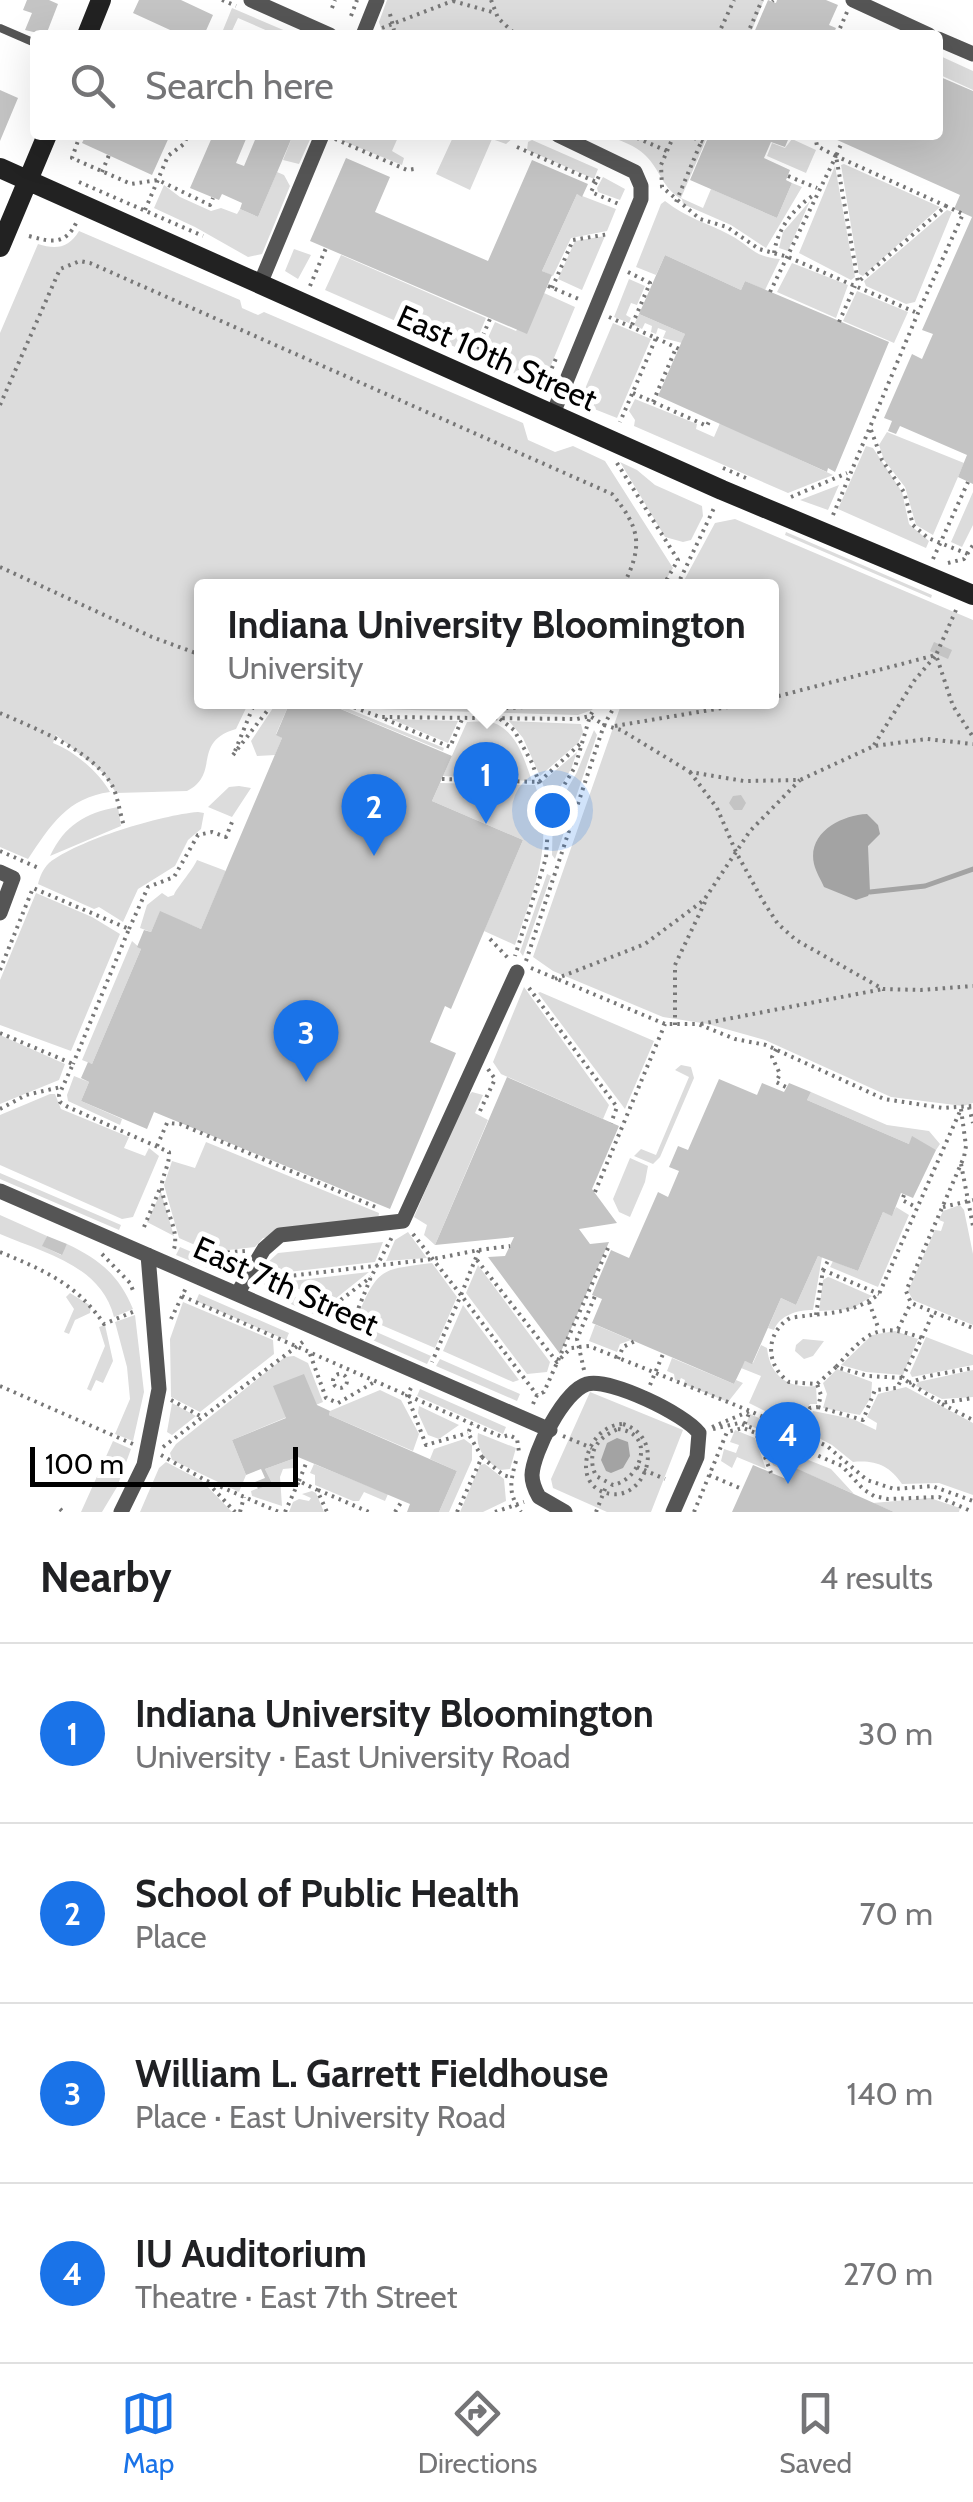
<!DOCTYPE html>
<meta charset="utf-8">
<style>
:root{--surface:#fff;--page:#f2f2f2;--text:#202124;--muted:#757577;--line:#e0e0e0;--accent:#1a73e8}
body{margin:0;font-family:Cabin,sans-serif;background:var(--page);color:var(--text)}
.scale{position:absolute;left:30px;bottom:25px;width:268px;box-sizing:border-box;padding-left:10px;border:5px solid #000;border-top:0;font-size:28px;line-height:35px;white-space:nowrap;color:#000;-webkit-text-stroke:8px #fff;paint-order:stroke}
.you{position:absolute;left:552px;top:810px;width:35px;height:35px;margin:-25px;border:8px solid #fff;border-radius:50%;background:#1a73e8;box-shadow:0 0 0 15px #1a73e833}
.badge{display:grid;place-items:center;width:65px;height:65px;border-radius:50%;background:var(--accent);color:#fff;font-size:32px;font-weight:700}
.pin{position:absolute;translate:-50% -82px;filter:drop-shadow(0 2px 5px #0008)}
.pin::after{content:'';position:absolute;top:52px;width:35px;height:30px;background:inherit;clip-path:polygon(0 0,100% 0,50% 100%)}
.popup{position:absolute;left:194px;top:579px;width:585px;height:130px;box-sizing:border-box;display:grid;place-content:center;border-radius:10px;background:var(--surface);filter:drop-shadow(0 2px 8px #0005);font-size:32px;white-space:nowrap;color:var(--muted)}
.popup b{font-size:38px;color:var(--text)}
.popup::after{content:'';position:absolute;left:50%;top:100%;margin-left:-20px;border:20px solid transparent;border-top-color:var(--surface)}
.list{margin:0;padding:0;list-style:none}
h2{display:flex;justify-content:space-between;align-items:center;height:130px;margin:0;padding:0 40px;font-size:42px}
h2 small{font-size:32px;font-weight:400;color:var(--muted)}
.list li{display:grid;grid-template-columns:65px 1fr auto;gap:30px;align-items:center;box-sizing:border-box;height:180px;padding:0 40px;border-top:2px solid var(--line)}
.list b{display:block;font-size:38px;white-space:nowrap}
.list p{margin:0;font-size:32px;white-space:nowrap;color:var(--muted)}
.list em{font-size:32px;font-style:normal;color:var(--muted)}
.icon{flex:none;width:55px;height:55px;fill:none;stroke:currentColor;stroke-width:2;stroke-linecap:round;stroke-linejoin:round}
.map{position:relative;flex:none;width:973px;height:1512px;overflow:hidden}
.search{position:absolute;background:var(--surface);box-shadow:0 10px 40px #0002;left:30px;right:30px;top:30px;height:110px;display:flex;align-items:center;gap:25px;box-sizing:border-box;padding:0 35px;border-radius:10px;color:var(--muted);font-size:38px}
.sheet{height:850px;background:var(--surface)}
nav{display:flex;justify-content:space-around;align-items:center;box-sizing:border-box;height:140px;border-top:2px solid var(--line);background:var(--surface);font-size:28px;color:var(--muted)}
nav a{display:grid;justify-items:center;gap:5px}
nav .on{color:var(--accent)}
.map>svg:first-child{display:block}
.green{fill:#dcdcdc}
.water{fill:#a3a3a3}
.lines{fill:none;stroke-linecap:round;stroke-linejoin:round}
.stream{stroke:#a3a3a3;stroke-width:5}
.building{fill:#c4c4c4}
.path{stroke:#777;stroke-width:4;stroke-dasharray:2.5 5;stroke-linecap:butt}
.lane{stroke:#555;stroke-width:8}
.street{stroke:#555;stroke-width:15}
.secondary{stroke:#222;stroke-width:20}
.labels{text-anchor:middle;stroke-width:10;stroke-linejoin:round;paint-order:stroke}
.street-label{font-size:32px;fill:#000;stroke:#fff}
</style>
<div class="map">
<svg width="973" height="1512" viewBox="0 0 973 1512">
<rect width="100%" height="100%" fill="#fff"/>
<path class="green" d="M387,0h377l-14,35h-367l-4,-13z
M232,8l63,27h-18l-39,-17 -8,17h-9z
M938,55l35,16v19l-35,-16z
M293,135h19l-13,29 -16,-4z
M340,135h59l-7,16 12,7 -2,7 -62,-25z
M454,135h60v2l-8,7 -14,-5 -22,51 -34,-16z
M607,135h101l-27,63 22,10 8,-19 66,29 15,-35 10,4 -36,61 -35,-23 -48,-21 -1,-5c-19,-9 -22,-30 -37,-44 -10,-10 -25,-14 -38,-20z
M792,139l24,11 -10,23 -39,-17 5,-13 13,5z
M532,140l66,29 -4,10 -67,-29 1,-8z
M844,164l96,43 -77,69 -4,-2 -18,-109z
M835,166l20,111 -4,3 -52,-27z
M277,172l7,3 6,11 -28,68 -14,3 -53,-30 -41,-19 10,-23 16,12 31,14 10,-3 16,6 3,-5 18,8z
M603,177l22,12 -5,11 -22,-8 -1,-4z
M577,194l39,15 -9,22 -36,7 -18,38 -11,-5z
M665,201c21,17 43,22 65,34 21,11 23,22 50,24l-15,31 -20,-9 -4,9 -76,-35 -9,20 -20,-8 25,-63z
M810,201l-22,50 -9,-3 4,-16z
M947,210l5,2 -37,90 -9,2 -40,-18 -2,-5z
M79,231l161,69 2,8 16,7 6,-3 259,111 5,17 27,12 18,-6 32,15 68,107 -11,18h-461v116h42l5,2 -12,25c-45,13 -15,45 -49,62l-71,2 -13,-20 -47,-38 -3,8c21,8 46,29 57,49 -43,6 -59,33 -82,67l-28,-12v-514l38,-89c18,6 31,4 41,-13z
M605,236l-23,54 -24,-11 17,-38z
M294,249l17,6 -13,24 -13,-8z
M341,255l145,63 -15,36 -146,-64z
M792,263l56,22 -12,33 -59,-26z
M629,279l16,7 -8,19 -6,-2 -5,12 5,3 -2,5 -15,-6z
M857,291l51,21 -14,31 -51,-22z
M544,293l31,14 -31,75 -3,3 -62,-27 16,-36 21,9z
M639,314l46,20 -3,9 -19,-5 3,-7 -8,-3 -2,6 -5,-2 1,-6 -7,-3 -3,6 -8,-4z
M613,323l38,16 -34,79 -38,-15z
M635,399l62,25 -1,5 18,8 6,-14 113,52 -45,18 -154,-67 1,-6 -6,-9z
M887,432l77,31 -31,72 -17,-10 -11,-38 -21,-27 -5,-15z
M866,446l7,2 29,44 7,32 20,17 -3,7 -88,-39z
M620,462l17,8 18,15 47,21 1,10 -12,24 -8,2 -18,-5z
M839,485l-11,25 -28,-10z
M973,492v33l-11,22 -11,-5z
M735,519l238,101v483l-10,3 -72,-9 -126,-57 -57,-16 -45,-7 -110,-46 -20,-14 89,-255h149v-116h-90l34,-63z
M786,532l146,63 -1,3 -146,-63z
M277,702h13l-14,32 6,4 -7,17 -18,1 -6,-15z
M324,702h8l112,46 -1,3z
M357,702h240l-5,8 -14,5 -198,-6z
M391,719l67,2 -10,22z
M488,721c28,7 35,35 44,60l-89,-5 24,-54z
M509,721l72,3 2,8 -5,11 -38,33 -17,-38z
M594,730l3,5 -42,124 -3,-4 1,-41 24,-42z
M577,752l-6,17 -21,35 -8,-22z
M440,783l95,2c21,56 -2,106 -20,160l-31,-14 39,-91 -91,-39z
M239,786l12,2 -19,29 -24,-10 21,-20z
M118,807l3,19 -71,30c15,-31 35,-43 68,-49z
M198,812l6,1 -3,16 -13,11 -13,26 -37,23 -15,33 -24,-15 -5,2 -56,-25c2,-8 5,-15 11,-21 29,-23 112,-48 149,-51z
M197,860l29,11 -25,58 -41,-17 -9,20 -11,-4 7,-23 15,-12 6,4 6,-2c1,-5 18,-24 23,-35z
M547,874l4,2 -28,80 -3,-4z
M36,893l56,24 28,17 -49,117 -71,-26v-45z
M132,941l9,8 -49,115 -10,-4z
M524,987l85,118 -6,14 -102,-45 -8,-12z
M540,992l114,49 -29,68 -87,-116z
M0,1035l65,29 -6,16 -59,24z
M681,1065l10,2 3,11 -34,79 -7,7 -19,-8 7,-7 15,6 33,-78 -14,-7z
M74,1076l15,6 -8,19 41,18 -2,6 -52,-24 -1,-6z
M472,1092l11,3 -8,18 13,7 -53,125 -11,-10 3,-10 -13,-8 51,-118z
M811,1092l76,33 42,6 11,13 -4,6 -27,-6 -102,-44z
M50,1094h5l6,15 68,28 -5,11 21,8 4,-8 10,8 -26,61 -11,2 -122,-54v-50z
M206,1142l173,71 -1,8 -115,17 -8,9 -44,5 -32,-14 -15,-53 8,-24 23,7z
M630,1158l18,8 -3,16 -15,35 -11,-5 -6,-13z
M0,1173l121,52 -2,5 -119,-51z
M161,1192l13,44 -27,-14z
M960,1205l4,5 9,44v71l-60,-25 -5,-9 27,-61 6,1 3,-9 -5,-2 4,-9z
M896,1207l13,8 -31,72 -48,-20 3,-6 25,10 25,-59 9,3z
M0,1215l47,21 -4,10 18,9 6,-11c32,15 52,31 66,65l-19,8c-13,-52 -70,-64 -114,-83z
M408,1232l19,26 -41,3 9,-21z
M383,1242l-8,20 -113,13 4,-11 12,-11z
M180,1247l53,23 -16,2 -41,-17z
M818,1256l4,1 -9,53c-16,0 -33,5 -39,20l-6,-2 13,-30 15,7z
M432,1263l25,34 -22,51 -77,-33c21,-49 24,-45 74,-52z
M478,1265l72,97 -3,10 -20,2 -61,-81z
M369,1272l-39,31 -47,-21z
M828,1277l3,1 41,18 -20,13 -33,2 4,-31z
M263,1283l58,25 -3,8 -45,-20z
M70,1293l21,13 -1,7 -15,7 -6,14 -5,-2 10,-23 -8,-12z
M199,1294l90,39 -3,7 -90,-39z
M183,1302l90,38 1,14 -74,58 -29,-15 -1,-58z
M463,1305l56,75 -6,2 -70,-31z
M135,1315l9,77 -11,49 -18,-7 15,-35 -3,-32 -12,-45z
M356,1323l75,33 -4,8 -75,-33z
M105,1325l8,36 -10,22 -7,-3 -5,11 -4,-2 18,-43 -6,-19z
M595,1325h1l35,15 -11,4 -3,8 -28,-11z
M895,1331l23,8 -15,36 -37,-3 -25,-7 31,-30z
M926,1337l47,18v10l-61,12 -2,-4z
M803,1339l21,2 -11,15 -9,3 -9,-8 1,-6z
M761,1345l6,3c3,28 21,41 49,38l1,18h-7l-7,13 -12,7 -42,-21 12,-27 -20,-8 4,-7 8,2z
M294,1356l14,7 15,39 -91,38 14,35 -7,17 -67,-32 -2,-7 6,-9 109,-87z
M672,1358l62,26 2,-4 7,3 -15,19 -44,-18 1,-4 -4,-2 -2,4 -4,-2 -1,-6 -7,-3z
M440,1359l80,35 -3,7 -81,-35z
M837,1369l35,13 -1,15 -11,18 -37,-7 4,-14 -4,-11z
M973,1370v27l-31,2 -26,-13 2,-4z
M906,1387l67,36v72l-34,-12 -37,1c-13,-19 -27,-24 -49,-22l-21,-17 -34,-18 9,-5 6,-11 40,8 23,11 1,-7 -10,-6 11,-23z
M420,1389l86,38 -3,7 -86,-38z
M380,1390l21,10 18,34 -6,17 -84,-36 1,-4z
M590,1392l93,38 -32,82h-44l-54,-24 -2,-9z
M172,1403l24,13 -24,19 -5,-3z
M419,1406l40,19 -20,14 -11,-4 -10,-22z
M750,1414l60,27 -4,8 -60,-25z
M735,1430l20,8 11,31 -29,-12 -5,11 -11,-7 3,-12 12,4 3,-8 -9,-3z
M478,1433l38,15 -6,21 -10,1c-13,-8 -25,-21 -22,-37z
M464,1439l8,6v15l-23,52h-10l18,-41 -27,-12 4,-10z
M113,1441l18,8 -14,38 -15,25h-21z
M763,1442l68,27 23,25 -62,-27 -3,6 -16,-8z
M298,1457l-4,11 -11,1 -3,8 2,29 -30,-10 -1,-5 21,-8 -7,-14z
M166,1462l36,19 30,31h-92l19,-44z
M314,1464l74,30 -3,7 -21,-9 -5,9h-6l-38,-16v-10l-5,-2z
M485,1464l19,15 2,22 -23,11h-23l20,-47z
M312,1491l4,2 8,19h-35l4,-10 6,-3 10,2 2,-3 -9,-4z
M930,1498l30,10 -1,4h-65l-21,-9z"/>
<path class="water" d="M867,814l11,11 2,9 -12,12 2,46 -2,4 -12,4 -32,-13c-3,-7 -8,-15 -10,-23 -7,-31 27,-49 53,-50z
M617,1438l11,4 2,14 -7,12 -12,5 -5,-2 -5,-11 6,-17z"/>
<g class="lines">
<path class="stream" d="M870,892l55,-6 48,-17"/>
</g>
<path class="building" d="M27,0h22l9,4 -12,31 -21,-5 7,-17 -9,-3z
M139,0h42l32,15 -9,20h-23l-48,-22z
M768,0l8,3 1,-3h49l12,5 -9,20 7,3 -3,7h-80z
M938,76l35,15v393l-15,-7 9,-22 -67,-29 -4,8 -8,-3 4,-10 -8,-3 28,-64 10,5 11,-25 -11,-4 50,-113 -18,-8 6,-14 -134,-60h112z
M0,90l18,8 -18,43z
M86,135h84l-18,40 -70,-32z
M213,135h28l5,4 -10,24 8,3 13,-31h36l-35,82 -18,-8 2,-6 -20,-9 -3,6 -29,-12z
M709,135h81l-5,12 -14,-5 -7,16 26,12 -4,10 6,3 -15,35 -87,-38z
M346,158l44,19 -15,35 113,49 44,-101 56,24 -6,13 -5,-3 -35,77 10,4 -25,59 -217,-93z
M665,255l76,35 4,-9 144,61 -54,130 -7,-4 -1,4 -169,-76 27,-62 -46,-20z
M934,642l18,8 -4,9 -18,-8z
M290,702l21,3 2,-3h11l128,54 -20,45 91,39 -72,169 -6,-3 -15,36 26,11 -66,156 -236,-97 -7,17 -66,-28 8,-19 -8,-4 7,-16 4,2 49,-115 -4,-2 7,-17 7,2 9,-21 41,18 81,-191 -6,-3z
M741,795l5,8 -4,7h-8l-5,-7 4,-7z
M507,1077l112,49 -27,63 25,34 -38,6 11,15 19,-2 -49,112 -72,-97 17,-1 9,-19 -79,8z
M719,1079l38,16 5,-12 22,9 5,-9 22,9 -4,8 102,44 3,-8 24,14 -23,48 -12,-5 -9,23 -9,-4 -25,59 -40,-15 -22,49 -15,-7 -29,66 -7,-3 -11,23 -142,-61 10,-24 -10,-4 19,-45 18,8 29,-66 10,5 11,-26 -10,-4 9,-21 10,4z
M47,1236l20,8 -5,11 -20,-9z
M304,1374l13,31 13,6 -1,4 128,56 -18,41h-32l3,-8 -112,-47 -33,12 7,14 -14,6 -3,-7 10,-4 -4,-9 -15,6 -14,-35 54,-22 -13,-32z
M753,1465l33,14 5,-13 103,46h-162z"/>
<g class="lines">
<path class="path" d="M222,0l14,6
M491,0l7,18 18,17
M453,1l39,11
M772,1l1,-1
M332,8l3,-8
M390,14l4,16 9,5
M351,16l6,-16
M382,28l73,-28
M718,35l16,-35
M747,35l15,-35
M837,35l10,-23
M80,135l-8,23 59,26 27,-4 52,25 3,-7
M630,135l37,16
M674,135l-13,30 1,22 38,32 27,8 32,22 29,8 127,55
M687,135l19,8
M815,135l2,11 19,10
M335,139l72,31 7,-1
M517,147l79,35 4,-8
M102,172l7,-17
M788,176l29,12
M79,182l124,54
M596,182l-5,10 30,13
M676,202l28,-67
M145,210l23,-54 16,-12 4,-9
M29,236c22,6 37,10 48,-15
M774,253c4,-26 20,-45 41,-59
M628,272l22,11 -18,42
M310,286l16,-38
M548,286l33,14
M552,288l21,-48 36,-6
M770,292l66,-136 110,50 -88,76 -22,-126 6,-14
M609,317l47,21 -36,84
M839,322l16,-36
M656,338l23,11
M458,350l28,12
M474,356l16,-37
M543,389l14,-33
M633,393l74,33 3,-7
M653,402l23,-54
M0,405l60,-136 20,-8 10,2 522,231c29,35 31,52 11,92
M871,430l11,30 22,32 9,33 15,13 40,16
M617,463l61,97 -15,26
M723,468l23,10
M791,497l56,-24
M833,515l85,-202 45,-99 -17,-8
M933,559l35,-77
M948,563l16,-4 9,-14
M0,567l152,70 49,18
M677,586l38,-80
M956,610l-20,45 17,51 20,31
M771,698l165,-43 -22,26 -40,64
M307,702h4
M340,702l40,15 197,2 13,-3 8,-14
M431,702c41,7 87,9 127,0
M0,713c36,16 93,37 113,74 5,11 7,27 11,39
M385,719l65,28 13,-30
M500,719l14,11 18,33 17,47 -3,48 -31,98
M615,726l143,-24
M235,751l20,-49
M233,755l41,-53
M690,772l27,36 19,44 27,49 15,23 18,16 87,49 38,1 52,-4
M442,779l97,3 41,-38
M549,810l26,-43 15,-51 14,9 17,5 69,42 54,9 56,-1 74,-34 53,-7 46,5
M0,851l41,18
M129,929l19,-42 26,-10 24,-42 14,-3 14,5 6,-15
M490,939l18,19
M526,961l78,-236 13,-23
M531,968l134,56h33l37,15 31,6 118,54 59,9 30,-2
M0,970l33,-82 96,41 -56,135
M555,979l90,-35 59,-44 46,-69 50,-51
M529,988l88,119 -6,16
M701,1024l182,-35
M675,1025v-60l30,-63
M0,1033l73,31 -14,31 1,7 8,5 101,45c1,14 -9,26 -7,38 3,21 19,42 11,62
M776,1049l-4,8 8,17 -4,8 10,5
M969,1107l4,16
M0,1109l26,-14 35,-8
M961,1109l5,37 -2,11 -58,134 5,12 62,25
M480,1111l15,-32 -7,-10
M157,1146l10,-23 13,1 198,84
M961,1164l12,62
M595,1192l70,-168
M904,1195l-2,5 14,7
M943,1207l30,-7
M144,1227l17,-41
M413,1234l48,61 -29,67
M479,1250l31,-4
M0,1252c43,18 76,31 104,72l31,-13
M102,1254l28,29 4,10
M205,1254l40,-3
M477,1260l80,102 14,-14 18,-2 161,65 -7,17
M823,1270l56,24
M264,1279l169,-20 46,-9 -18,45 76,100
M182,1296l320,141 7,-2 8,4 2,13
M869,1302l10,28
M816,1315l7,-45 6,-11
M326,1316l4,-8 41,-31
M171,1319l15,-31
M350,1329l21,-52 21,-40
M898,1329l13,-26
M922,1338l10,-23
M310,1354l16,44 12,5 38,-22
M618,1359l5,-12 12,-6
M836,1367l-19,17 -28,-2c-24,-17 -24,-49 1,-64 34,-6 61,-2 89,-24l82,-185
M584,1370l-7,-31 18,-43
M333 1381a7 7 0 1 1 14 0a7 7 0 1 1-14 0Z
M909,1383l19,-7 45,-8
M650,1385l13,-31
M0,1386l133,58
M411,1388l-4,7 19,50 42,-12
M171,1400l31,17
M533,1404l4,-9 7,-3 64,-144
M942,1404l31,16
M818,1407l45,13 12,-30 22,-2 25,-50c-46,-17 -55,-5 -86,29l32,9 34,2 39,25 32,-5
M623,1424c44,14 23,75 -12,70 -43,-6 -25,-69 12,-70z
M712,1427l38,-16 77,35 40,34 27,9 38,-3 41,15
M788,1428l17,-9 5,-11 8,-1 3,-12 -4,-11
M618,1429c38,4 24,50 -5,56l-17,-9c-10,-22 0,-38 22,-47z
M713,1429l26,-6 29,11 74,32 21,23 11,7 14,3 51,-2 34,15
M563,1436l29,12
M163,1447l141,-106
M161,1455l44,25 74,32
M482,1457l21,18 7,2
M516,1461c-6,21 -8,33 5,51
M637,1467l28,12
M709,1475l33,14
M299,1481l8,-20
M208,1483l27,29
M318,1490l51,22
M60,1509l3,3
M240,1512l4,-15
M285,1512l14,-31 18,9 10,22
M395,1512l7,-11
M457,1512l25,-55 -14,-24 4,-9
M495,1512l29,-10
M596,1512l11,-28
M694,1512l33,-80 16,-4 13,5 15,40"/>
<path class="lane" d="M0,28l35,15"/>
<path class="street" d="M251,0l79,35
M853,0l76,35
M363,35l14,-35
M938,39l35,15
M260,284l62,-149
M552,416l89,-217v-13l-6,-14 -77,-37
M0,872l13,6 -13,35
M0,1191l550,239
M237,1294l27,-45 16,-14 123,-14 114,-249
M121,1512l23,-47 15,-76 -11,-134
M565,1512l-26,-15c-4,-7 -7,-14 -7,-22 1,-23 32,-84 55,-91 23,-6 98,30 112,49l-2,24 -24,55"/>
<path class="secondary" d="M87,35l14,-35
M0,168l722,322 251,105
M0,247l47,-112"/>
</g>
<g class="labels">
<g class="street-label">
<text transform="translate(497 358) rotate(24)" y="11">East 10th Street</text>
<text transform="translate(286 1286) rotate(24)" y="11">East 7th Street</text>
</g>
</g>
</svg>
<div class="scale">100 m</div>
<div class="you"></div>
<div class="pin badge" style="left:486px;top:824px">1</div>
<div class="popup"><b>Indiana University Bloomington</b>University</div>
<div class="pin badge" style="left:374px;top:856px">2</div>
<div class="pin badge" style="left:306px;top:1082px">3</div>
<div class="pin badge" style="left:788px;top:1484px">4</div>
<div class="search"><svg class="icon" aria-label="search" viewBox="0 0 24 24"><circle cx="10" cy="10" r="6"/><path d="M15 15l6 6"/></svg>Search here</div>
</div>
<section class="sheet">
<h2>Nearby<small>4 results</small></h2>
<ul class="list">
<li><span class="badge">1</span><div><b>Indiana University Bloomington</b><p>University · East University Road</p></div><em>30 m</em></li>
<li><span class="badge">2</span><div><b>School of Public Health</b><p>Place</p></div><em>70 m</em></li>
<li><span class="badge">3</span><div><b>William L. Garrett Fieldhouse</b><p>Place · East University Road</p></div><em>140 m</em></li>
<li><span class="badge">4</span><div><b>IU Auditorium</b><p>Theatre · East 7th Street</p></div><em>270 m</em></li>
</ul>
</section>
<nav>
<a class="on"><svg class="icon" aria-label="map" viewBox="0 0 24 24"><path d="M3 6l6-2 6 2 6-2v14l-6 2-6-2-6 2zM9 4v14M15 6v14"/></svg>Map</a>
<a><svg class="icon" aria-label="directions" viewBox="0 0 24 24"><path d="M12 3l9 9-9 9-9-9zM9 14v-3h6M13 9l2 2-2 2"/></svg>Directions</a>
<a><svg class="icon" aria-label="saved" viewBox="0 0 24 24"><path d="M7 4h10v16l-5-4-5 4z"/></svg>Saved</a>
</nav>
